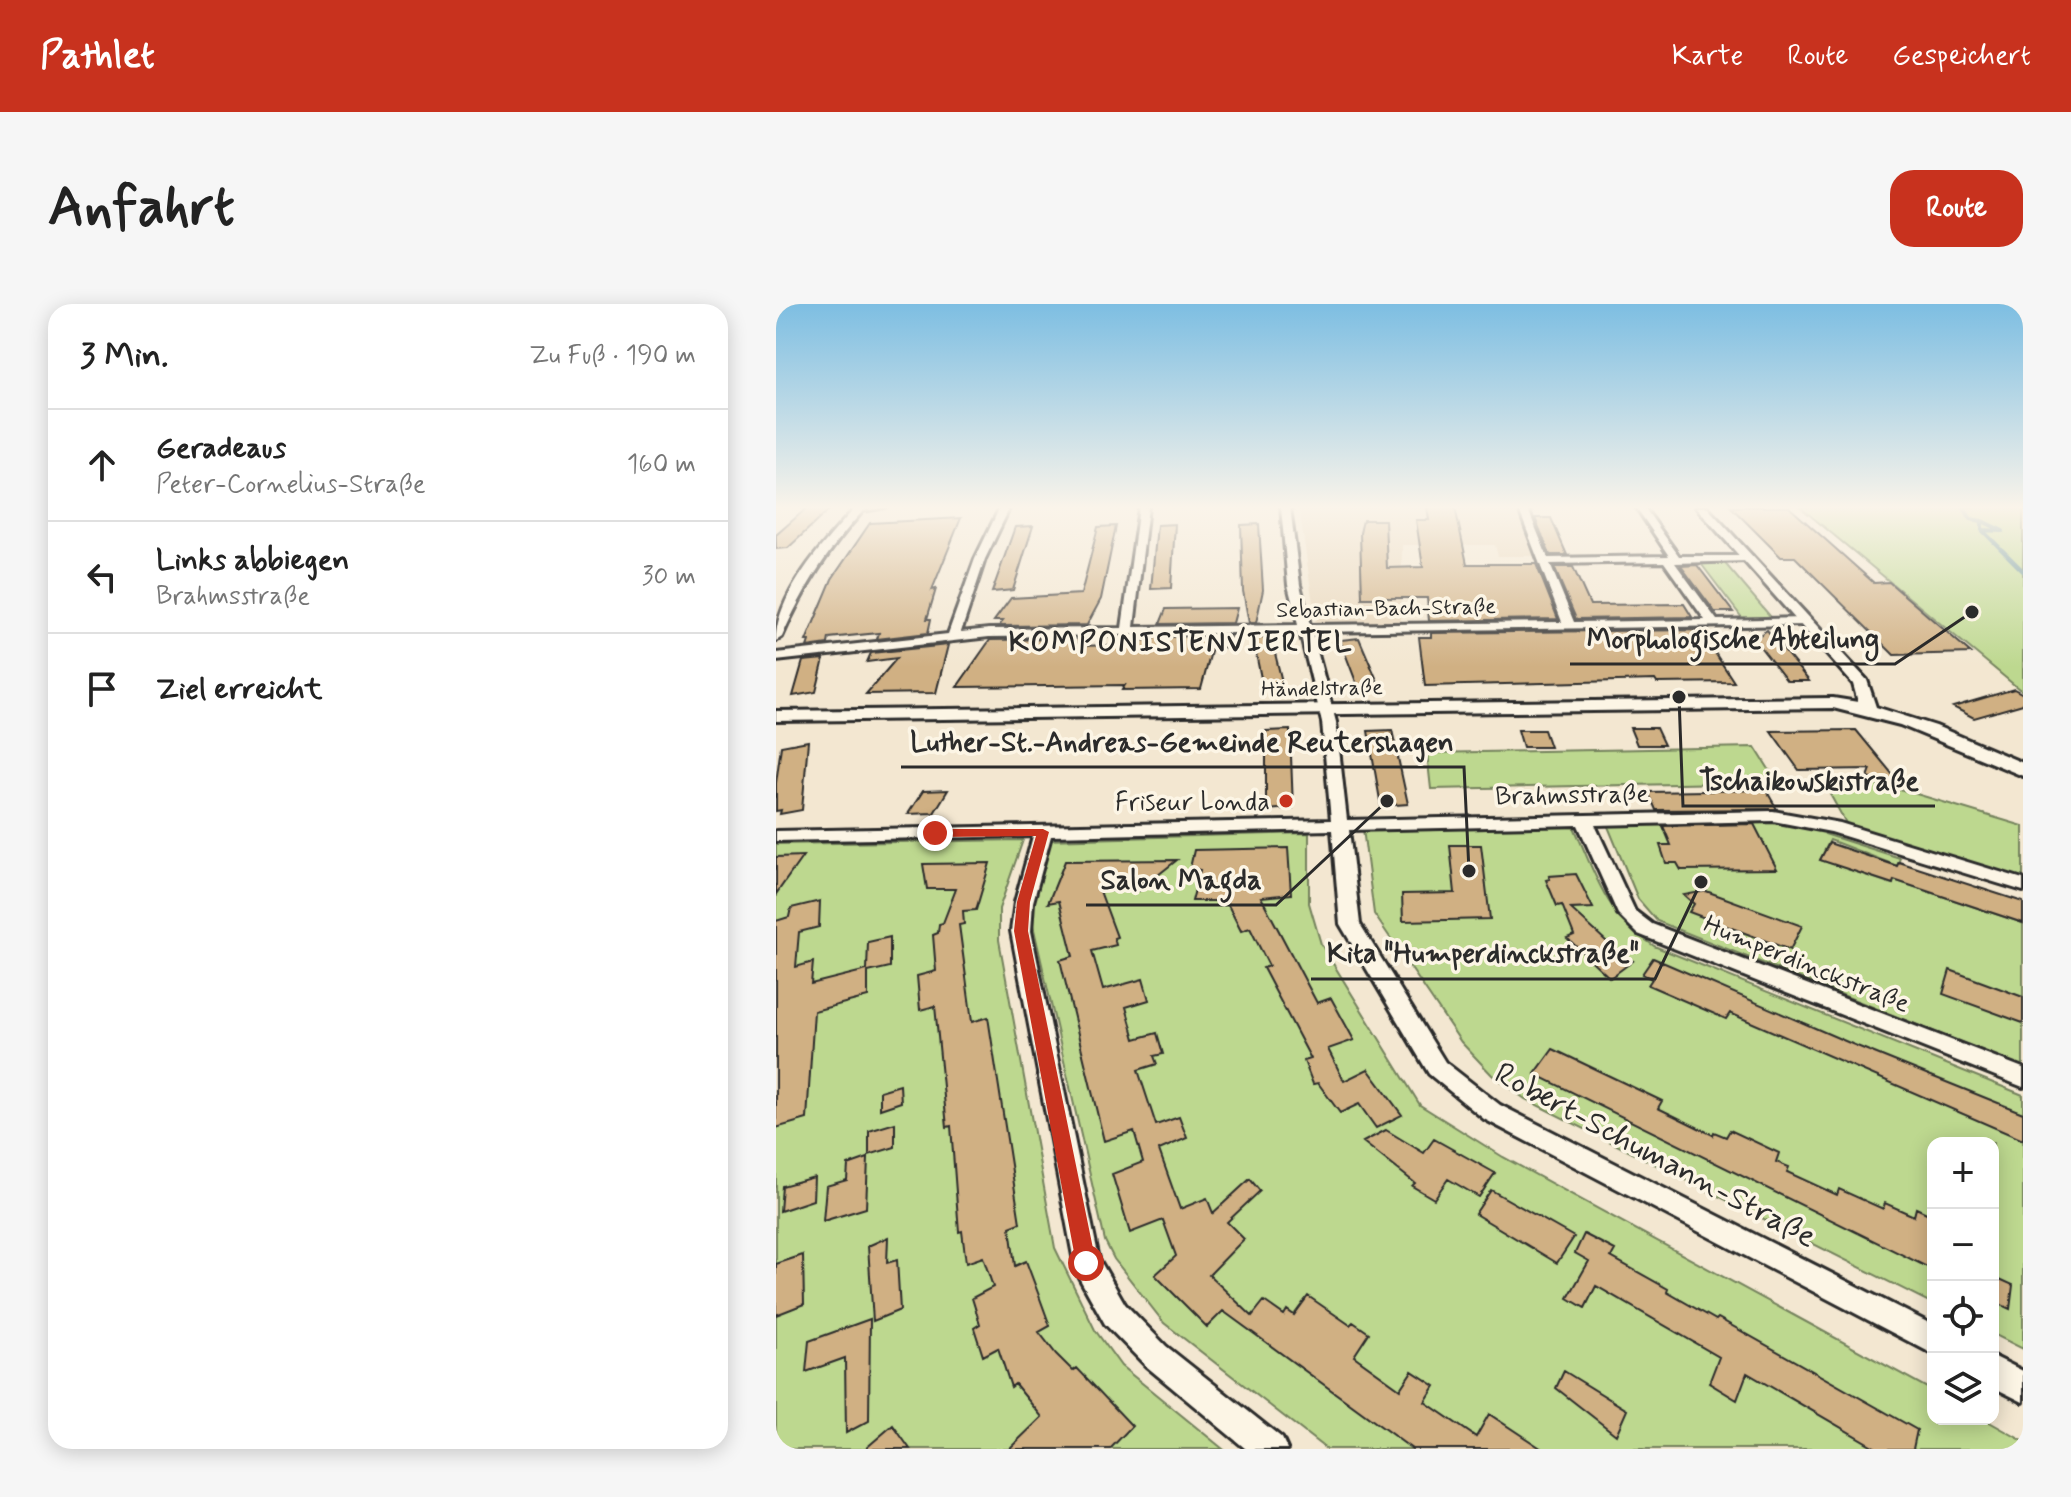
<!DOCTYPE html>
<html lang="de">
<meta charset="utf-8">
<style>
:root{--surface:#fff;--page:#f6f6f6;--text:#222;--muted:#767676;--line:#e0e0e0;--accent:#c8321e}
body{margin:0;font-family:Mynerve,sans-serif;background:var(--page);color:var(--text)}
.controls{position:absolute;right:24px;bottom:24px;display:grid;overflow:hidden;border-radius:16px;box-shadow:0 4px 20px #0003}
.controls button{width:72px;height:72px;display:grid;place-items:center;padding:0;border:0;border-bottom:2px solid var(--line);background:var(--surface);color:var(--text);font:40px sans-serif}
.stop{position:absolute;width:24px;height:24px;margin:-18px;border:6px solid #c8321e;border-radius:50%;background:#fff}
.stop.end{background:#c8321e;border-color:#fff;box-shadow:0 2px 8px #0008}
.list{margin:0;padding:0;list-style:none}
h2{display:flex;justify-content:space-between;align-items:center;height:104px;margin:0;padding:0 32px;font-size:34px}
h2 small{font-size:26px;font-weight:400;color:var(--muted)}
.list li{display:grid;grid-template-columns:52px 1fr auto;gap:24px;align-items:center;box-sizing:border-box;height:112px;padding:0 32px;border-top:2px solid var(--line)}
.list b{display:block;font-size:30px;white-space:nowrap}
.list p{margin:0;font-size:26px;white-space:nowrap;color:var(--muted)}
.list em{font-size:26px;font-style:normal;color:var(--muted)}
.icon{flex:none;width:44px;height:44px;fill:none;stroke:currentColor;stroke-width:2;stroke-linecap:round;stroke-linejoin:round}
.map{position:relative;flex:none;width:1247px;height:1145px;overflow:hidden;border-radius:24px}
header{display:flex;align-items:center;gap:48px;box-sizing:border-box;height:112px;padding:0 40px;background:var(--accent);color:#fff}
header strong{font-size:38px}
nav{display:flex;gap:44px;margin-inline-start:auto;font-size:28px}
.intro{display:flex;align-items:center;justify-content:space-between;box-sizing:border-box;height:192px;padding:0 48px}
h1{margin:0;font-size:56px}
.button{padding:20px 36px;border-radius:24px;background:var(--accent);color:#fff;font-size:28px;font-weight:700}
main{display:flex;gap:48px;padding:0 48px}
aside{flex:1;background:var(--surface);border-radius:24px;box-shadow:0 4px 20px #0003}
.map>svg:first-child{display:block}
.built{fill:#e8d6ba}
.green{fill:#bdd88f;stroke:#74825d;stroke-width:2}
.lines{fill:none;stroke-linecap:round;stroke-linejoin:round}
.stream{stroke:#5c8c94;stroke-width:4}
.building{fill:#d0b083;stroke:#2b2b2b;stroke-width:2}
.minor-casing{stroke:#2b2b2b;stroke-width:6}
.tertiary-casing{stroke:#2b2b2b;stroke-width:6}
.minor{fill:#fcf5e5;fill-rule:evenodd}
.tertiary{fill:#fcf5e5;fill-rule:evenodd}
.route{fill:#c8321e}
.poi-dot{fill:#c8321e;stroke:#fcf5e5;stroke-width:3}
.labels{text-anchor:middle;stroke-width:7;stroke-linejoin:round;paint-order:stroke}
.far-street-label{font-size:22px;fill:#2b2b2b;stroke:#fcf5e5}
.street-label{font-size:26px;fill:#2b2b2b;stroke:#fcf5e5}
.poi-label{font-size:26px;fill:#2b2b2b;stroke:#fcf5e5;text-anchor:end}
.far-district-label{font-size:28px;font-weight:bold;letter-spacing:2px;fill:#2b2b2b;stroke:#fcf5e5}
.near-street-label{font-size:32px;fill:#2b2b2b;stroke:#fcf5e5}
.leader{fill:none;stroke:#2b2b2b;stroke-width:3}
.callout-dot{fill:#2b2b2b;stroke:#fcf5e5;stroke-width:3}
.callout-label{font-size:28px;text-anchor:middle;font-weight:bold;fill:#2b2b2b;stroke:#fcf5e5;stroke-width:7;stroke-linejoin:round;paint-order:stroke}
</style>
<header>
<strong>Pathlet</strong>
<nav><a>Karte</a><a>Route</a><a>Gespeichert</a></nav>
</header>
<div class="intro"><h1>Anfahrt</h1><a class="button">Route</a></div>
<main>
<aside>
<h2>3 Min.<small>Zu Fuß · 190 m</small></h2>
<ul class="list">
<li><svg class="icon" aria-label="ahead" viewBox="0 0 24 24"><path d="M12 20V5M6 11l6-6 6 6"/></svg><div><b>Geradeaus</b><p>Peter-Cornelius-Straße</p></div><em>160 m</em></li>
<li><svg class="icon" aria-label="left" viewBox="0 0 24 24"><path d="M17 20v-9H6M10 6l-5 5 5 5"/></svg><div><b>Links abbiegen</b><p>Brahmsstraße</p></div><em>30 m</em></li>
<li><svg class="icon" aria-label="arrive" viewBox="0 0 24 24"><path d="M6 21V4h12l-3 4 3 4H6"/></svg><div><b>Ziel erreicht</b></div></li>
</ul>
</aside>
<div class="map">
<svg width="1247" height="1145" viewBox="0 0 1247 1145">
<rect width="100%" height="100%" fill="#f3e7d1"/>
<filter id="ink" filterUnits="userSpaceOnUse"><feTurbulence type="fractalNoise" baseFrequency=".0125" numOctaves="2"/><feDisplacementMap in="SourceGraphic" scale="16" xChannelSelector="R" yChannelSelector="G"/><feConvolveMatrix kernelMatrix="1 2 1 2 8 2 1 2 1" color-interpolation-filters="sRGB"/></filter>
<g filter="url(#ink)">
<path class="built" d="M523,203h223l20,49h-44l-3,-11h-93l-1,79h-85z"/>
<path class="green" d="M1024,203h223v184l-4,-2z
M946,256l54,63h-30l-47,-62z
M979,443l22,35 -346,7 -4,-36z
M1107,480l140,42v54l-176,-55 -16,-29 2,-3z
M986,516l65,8 -2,6 75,24 -3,8 -67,-26 -10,20 72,24 2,-4 129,43v144l-366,-146 -19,-22 -31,-75z
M798,523c23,51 31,87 80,119l369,149v254l-30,-15v-191h-60v161l-408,-205 -33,-24 -31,-33 -87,-128 -11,-85z
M533,529v70l12,41 99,161 83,52 430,234v28h51l39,22v8h-697l-162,-126 -50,-64 -9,-18 -72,-316 -2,-27 15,-58z
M247,536l-24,69v31l56,308 40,82 26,36 102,83h-447v-605z"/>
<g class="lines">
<path class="stream" d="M1187,203l8,12 11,2v9l41,41
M1206,217l21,10 -21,-1"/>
</g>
<path class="building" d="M32,203h24l-44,41 -12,1v-14z
M651,203h28l12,57h69l22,55 -129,2 -2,-23h-65l-2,-65 3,-13h22l2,48 36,-1 -7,-47h13z
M955,203h58l85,76 15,-1 82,71 -77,2 -99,-98h-14z
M185,214l-29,72 4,-1 -9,30h4l-3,14 -51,6 2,-6 -50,5 -1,6 -21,3 2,-6h-3l26,-62 38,-56z
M759,214h16l16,37h-17z
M399,220l-4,64 -20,1 6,-64z
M483,220l4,66 -7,33h-7l-6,-32 -2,-66z
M257,222l-20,64 -21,2 23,-65z
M340,222l-15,73 -14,26 -88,1 4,-5h-9l17,-23 70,-4 17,-67z
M921,261l36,47h-18l-34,-46z
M778,263h19l17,38 94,-1 8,13 -116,2z
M461,304l-4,15 -73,1 6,-15z
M924,326l34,52 -77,1 -2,-3 -230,6 -6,-49h12v-4z
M991,326l42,51h-22l-33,-42z
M454,332l-3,11 -15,1 -11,41 -79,1 3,-5 -168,2 33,-47 90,-1 -5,7 45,-1 3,-4 30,-1 2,-3z
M495,333l12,49 -20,2 -10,-49z
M583,334l20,47 -21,2 -18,-47z
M172,341l-12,48 -70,1 31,-36 -30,4 4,-9z
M48,355l-8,33 -23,4 10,-35z
M1238,385l9,5v10l-49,14 -21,-11z
M854,424h26l8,17h-27z
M514,426l3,78 -27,2v-79z
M616,426l16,74 -27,2 -13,-75z
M742,426h26l6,17h-27z
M1080,426l47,57 -35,-10 3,-8 -72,1 -28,-39z
M32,437l-6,69 -22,4 1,-4 -5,1v-28l5,-37z
M172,486l-14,23 -26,1 15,-23z
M990,486l11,19 -121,1 -8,-18z
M978,520l23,45 -96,1 -4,-7h-11l-6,-18h11l-8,-19z
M1053,539l68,23 2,-4 124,40v21l-129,-43 -1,4 -73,-24z
M674,541h31l9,74 -87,2 -1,-27 53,-1z
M512,544l3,46 -30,3 56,106 14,-5 23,42 -26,9 16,32 24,-12 34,46 -26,13 -17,-24 -19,9 -22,-30 -5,1 -9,-23 7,-2 -48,-91 6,-2 -19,-38 -9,3 -15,-30h-34l8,-31 -10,-2 4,-18z
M27,552l-27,38v-37z
M401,556l-24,19h-10l-4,12h-39l17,46 -3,1 2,7 -24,6 11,39 40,-11 6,21 -23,7 9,32 22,-6 6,21 -9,2 3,8 -19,6 18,55 23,-8 8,21 -28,12 21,59 27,-11 6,15 37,-34 10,12 -33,31 17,17 -35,36 43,41 12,-15 20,14 3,-5 7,5 14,-19 42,29 3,-3 16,11 -15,23 46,33 12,-18 23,15 -10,16 51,35 13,-23 53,35h-130l-189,-138 -16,16 -52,-52 21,-19 -13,-36 -33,13 -18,-59 31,-12 -9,-31 -30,10 -44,-181 13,-4 -14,-55 -11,2 17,-42z
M214,559l-14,47 -13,1 1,13 -5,1 13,97 16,-5 32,206 -10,4 5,39 11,-5 12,32 12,33 -11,6 17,22 17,17 4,-3 55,58 -22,23h-101l33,-32 -27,-33 -4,3 -13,-39 -15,8 -9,-28 6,-4 -8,-26 21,-11 -10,-30 -17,6 -4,-32 -3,1 -8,-106 -4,1 -12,-121 -15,4 -3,-34 19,-5 -3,-36 5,-2 1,-9 4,-1 13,-34h-29l-4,-25z
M800,570l17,34 -22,1 49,45 13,7 -23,17 -43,-40 7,-3 -12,-30 -5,1 -11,-26 4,-1 -1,-3z
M930,587l96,35 -12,24 -101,-38 5,-8 -10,-9z
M44,597l-1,26 -20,5 -3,35 17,-5 -2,22 56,-14 1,-28 22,-5v30l-22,5v25l-54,14 -7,108 -31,9v-207l13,-4 2,-9z
M877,654l199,86 171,69v27l-293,-127 -4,6 -78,-34 4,-6 -10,-5z
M1174,666l73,27v26l-80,-29z
M777,745l109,52 -4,7 55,27 1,-3 12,5 4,-7 49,23 -3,9 13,5 -2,5 50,23 2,-6 44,20 2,-6 29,13 2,-8 17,8v54l-398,-196z
M124,781l1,17 -21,7v-18z
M119,819v24l-26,8v-24z
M610,826l38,23 10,-14 61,34 -16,24 -31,-18 -14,20 -22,-13 3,-3 -52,-41z
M92,854l-2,50 -43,13 3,-35 21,-6 1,-15z
M38,873l-1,23 -33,11 2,-25z
M715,886l83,47 -17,26 -82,-49z
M808,930l31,16 -4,7 57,32 -1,3 49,28 2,-2 199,112 -4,19h-35l-131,-76 -10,27 -28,-17 10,-26 -123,-71 -11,22 -17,-10 21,-37 -14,-8z
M112,933l-1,26 10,-3 3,50 -27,11 -5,-75z
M27,951l1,49 -28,11v-51z
M1217,972l20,9 -3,24 -17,-8z
M94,1015l-1,102 -23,12 -1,-75 -39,14 3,-31z
M788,1067l63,39 -11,25 -60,-47z
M117,1121l17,24h-45z"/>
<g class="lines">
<defs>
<path id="minor" d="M80,203h30l-23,4c-35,38 -60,78 -81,126l-6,4c0,-47 50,-101 80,-134z
M224,203h10l-25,52 -24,73 28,-3 133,-1 17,-121h9l-14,120 164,-2 -10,-40 -7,-78h9l10,78 10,40 252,-3 -44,-115h9l21,51 121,-2 -33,-49h8l35,49h73v4l-4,1 -73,2 42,57 89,-2 4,1v6l-498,7 24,90 11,98 426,-9 67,12 183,56v12l-192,-59 -58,-11 -178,4 40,86 17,13 371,144v19l-385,-153 -20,-20 -40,-89 -229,5 11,94 85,138 55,43 433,220v29l-449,-235 -55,-45 -89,-150 -8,-94 -281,6 -18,66 -2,29 68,328 26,45 41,42 116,92 5,11h-41l-100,-83 -41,-42 -29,-52 -65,-341 4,-29 18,-66 -257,5v-10l555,-11 -9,-98 -22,-90 -311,5 -213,24v-8l172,-19 27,-75zM888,258l41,58 -131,2 -24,-58z
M1217,1052l30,15v31l-30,-15z"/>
<path id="tertiary" d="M920,203h11l160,173 9,27 60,19 87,37v13l-123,-51 -67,-17 -1057,13v-10l1057,-13 25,4 -5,-18z"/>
</defs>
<use href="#minor" class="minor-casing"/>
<use href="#tertiary" class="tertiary-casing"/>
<use href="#minor" class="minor"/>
<use href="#tertiary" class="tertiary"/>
</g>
</g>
<linearGradient id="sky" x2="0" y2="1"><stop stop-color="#7dbee2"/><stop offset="0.56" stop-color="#faf4ea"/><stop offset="1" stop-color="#faf4ea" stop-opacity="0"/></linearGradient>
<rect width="1247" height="363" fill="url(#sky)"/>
<path class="route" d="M267,525l6,3 -19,70 -2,29 68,332 -3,7 -7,3 -7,-3 -3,-7 -62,-332 3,-29 19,-66 -101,1 -6,-4 6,-4z"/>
<circle class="poi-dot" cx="510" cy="497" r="8"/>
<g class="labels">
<g class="far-street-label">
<text transform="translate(610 303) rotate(-1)" y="8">Sebastian-Bach-Straße</text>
<text transform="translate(546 383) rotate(-1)" y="8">Händelstraße</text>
</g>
<g class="street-label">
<text transform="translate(796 490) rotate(-1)" y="9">Brahmsstraße</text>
<text transform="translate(1031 659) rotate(22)" y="9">Humperdinckstraße</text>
</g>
<g class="poi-label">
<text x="494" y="506">Friseur Londa</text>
</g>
<g class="far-district-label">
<text x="405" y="347">KOMPONISTENVIERTEL</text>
</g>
<g class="near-street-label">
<text transform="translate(880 850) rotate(28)" y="11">Robert-Schumann-Straße</text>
</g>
</g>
<path class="leader" d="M1196 308L1119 360H794M693 567L688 463H125M903 393L907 502H1159M611 497L500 601H310M925 578L879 675H535"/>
<g class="callout-dot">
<circle cx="1196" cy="308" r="8"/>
<circle cx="693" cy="567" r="8"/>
<circle cx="903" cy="393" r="8"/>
<circle cx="611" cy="497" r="8"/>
<circle cx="925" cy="578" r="8"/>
</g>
<g class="callout-label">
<text x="957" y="344">Morphologische Abteilung</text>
<text x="406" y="447">Luther-St.-Andreas-Gemeinde Reutershagen</text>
<text x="1033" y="486">Tschaikowskistraße</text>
<text x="405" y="585">Salon Magda</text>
<text x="707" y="658">Kita "Humperdinckstraße"</text>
</g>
</svg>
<div class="controls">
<button>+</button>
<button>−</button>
<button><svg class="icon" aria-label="locate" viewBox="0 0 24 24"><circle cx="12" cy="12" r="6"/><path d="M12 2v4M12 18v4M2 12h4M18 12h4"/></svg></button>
<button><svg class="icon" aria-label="layers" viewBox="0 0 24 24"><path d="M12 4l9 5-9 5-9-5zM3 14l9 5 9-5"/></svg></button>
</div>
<div class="stop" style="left:310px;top:959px"></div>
<div class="stop end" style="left:159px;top:529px"></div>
</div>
</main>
